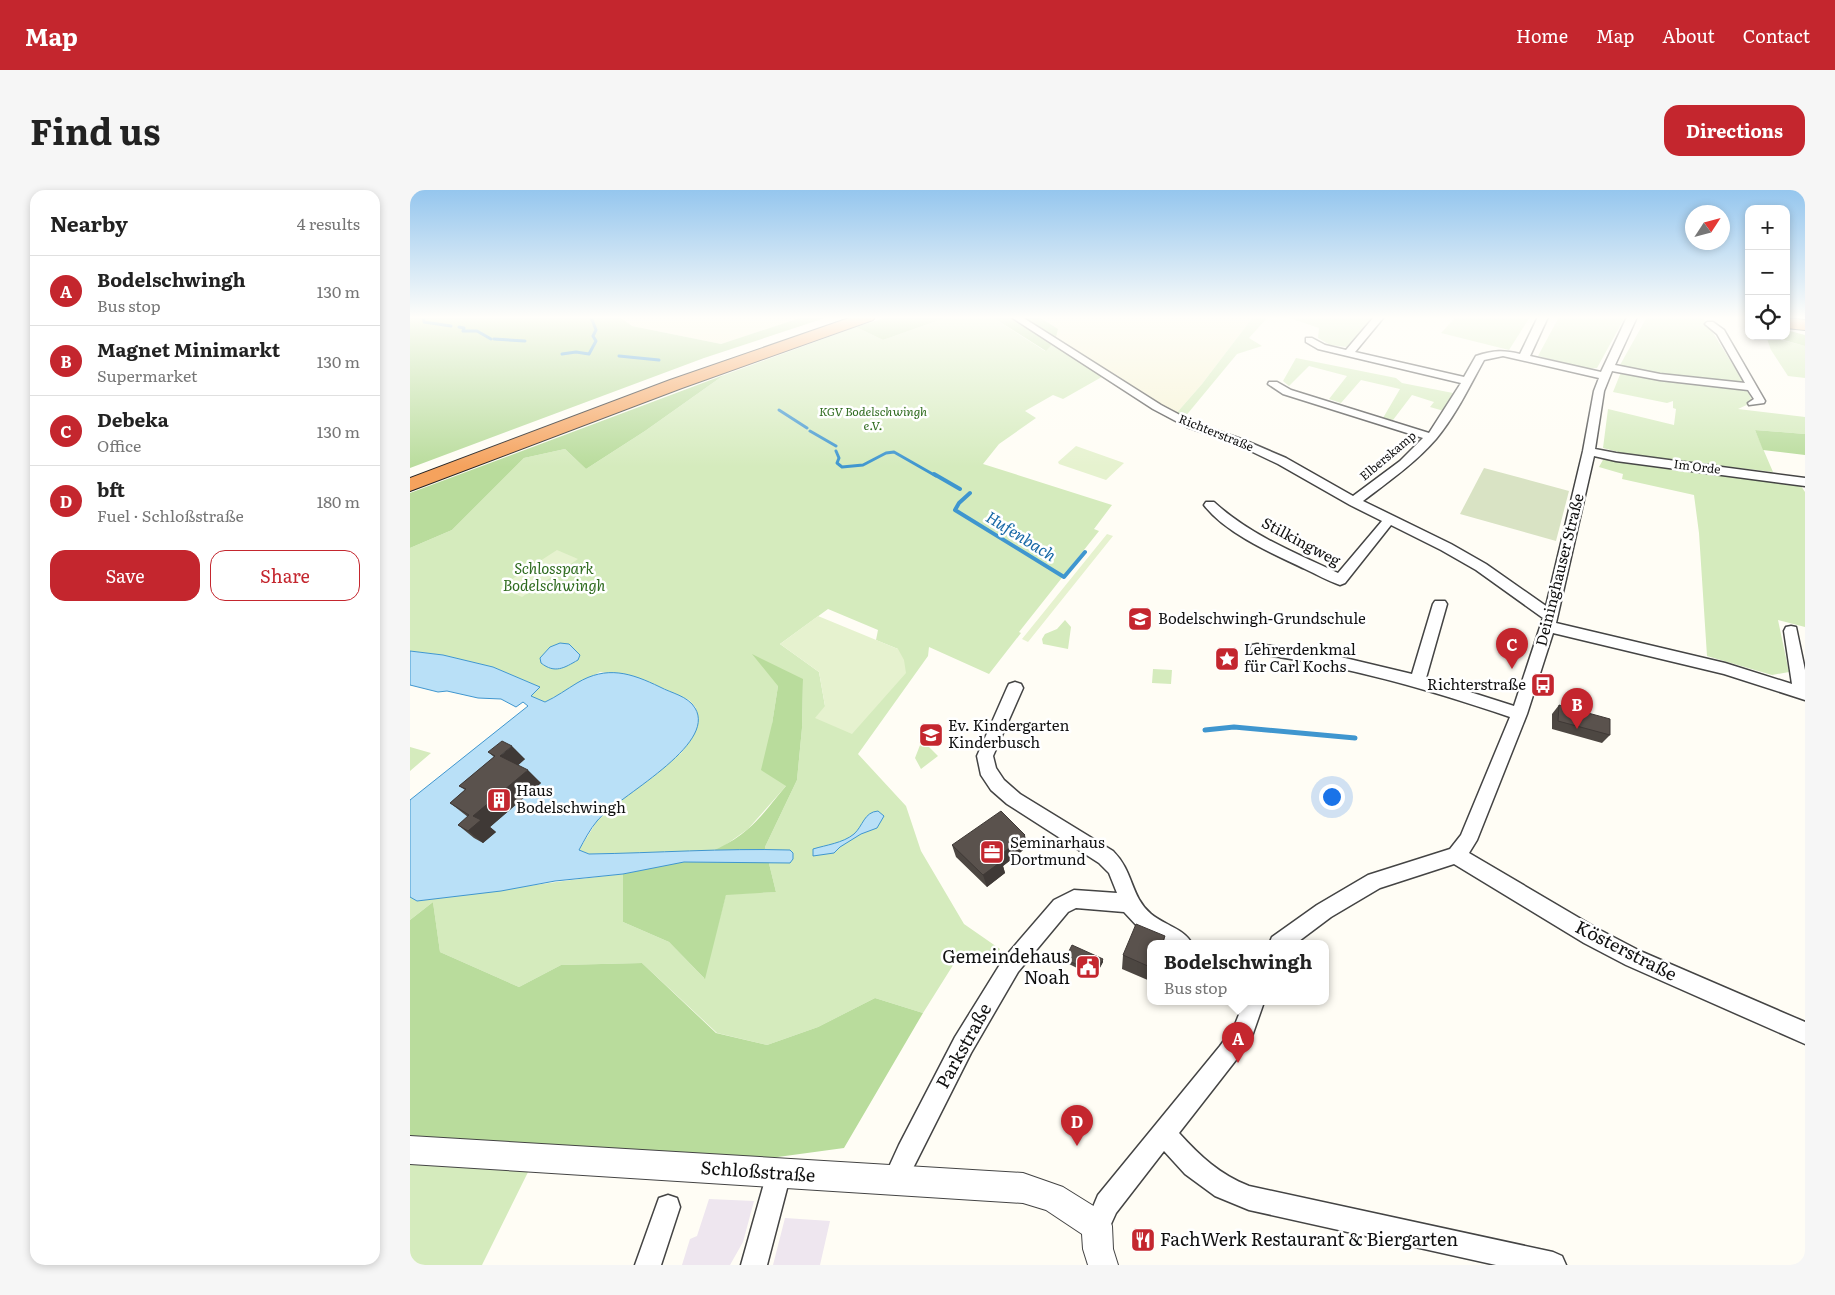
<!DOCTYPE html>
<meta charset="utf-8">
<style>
:root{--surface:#fff;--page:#f6f6f6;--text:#222;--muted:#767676;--line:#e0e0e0;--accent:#c4262e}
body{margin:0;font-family:Literata,serif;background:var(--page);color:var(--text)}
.controls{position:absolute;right:15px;top:15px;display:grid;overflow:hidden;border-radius:10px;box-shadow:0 2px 8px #0003}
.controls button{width:45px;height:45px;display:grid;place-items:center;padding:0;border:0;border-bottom:1px solid var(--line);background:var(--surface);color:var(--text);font:25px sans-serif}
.compass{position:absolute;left:1275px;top:15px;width:45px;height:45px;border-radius:50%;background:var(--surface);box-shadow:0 2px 8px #0003;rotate:54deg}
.you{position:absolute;left:921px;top:606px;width:18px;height:18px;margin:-12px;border:4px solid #fff;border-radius:50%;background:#1a73e8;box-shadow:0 0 0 8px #1a73e833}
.badge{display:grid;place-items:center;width:32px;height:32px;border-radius:50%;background:var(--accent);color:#fff;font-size:16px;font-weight:700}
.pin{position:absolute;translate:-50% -41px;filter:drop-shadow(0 1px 2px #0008)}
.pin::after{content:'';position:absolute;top:26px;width:18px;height:15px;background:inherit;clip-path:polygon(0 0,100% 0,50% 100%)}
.popup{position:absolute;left:737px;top:750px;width:182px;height:65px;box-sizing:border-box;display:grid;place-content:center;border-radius:10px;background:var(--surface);filter:drop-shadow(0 1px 4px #0005);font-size:16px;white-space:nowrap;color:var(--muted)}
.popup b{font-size:19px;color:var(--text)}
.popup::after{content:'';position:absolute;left:50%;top:100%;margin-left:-10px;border:10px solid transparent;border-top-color:var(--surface)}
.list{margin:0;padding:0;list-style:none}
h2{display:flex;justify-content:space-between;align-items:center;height:65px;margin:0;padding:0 20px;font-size:21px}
h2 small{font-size:16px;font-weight:400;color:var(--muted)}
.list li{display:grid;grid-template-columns:32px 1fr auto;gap:15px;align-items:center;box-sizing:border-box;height:70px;padding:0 20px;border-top:1px solid var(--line)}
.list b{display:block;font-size:19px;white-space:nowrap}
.list p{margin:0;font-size:16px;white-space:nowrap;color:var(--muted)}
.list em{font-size:16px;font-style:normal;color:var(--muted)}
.actions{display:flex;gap:10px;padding:15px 20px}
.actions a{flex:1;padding:11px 0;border:1px solid var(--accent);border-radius:15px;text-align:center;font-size:18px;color:var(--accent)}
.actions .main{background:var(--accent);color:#fff}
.icon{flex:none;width:28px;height:28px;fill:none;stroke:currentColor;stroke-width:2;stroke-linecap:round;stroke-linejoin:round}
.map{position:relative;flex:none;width:1395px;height:1075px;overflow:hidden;border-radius:15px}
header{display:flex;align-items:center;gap:30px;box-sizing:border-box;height:70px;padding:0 25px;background:var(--accent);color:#fff}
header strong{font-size:24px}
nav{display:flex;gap:28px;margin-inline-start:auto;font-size:18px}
.intro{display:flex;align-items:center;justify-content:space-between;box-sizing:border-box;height:120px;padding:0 30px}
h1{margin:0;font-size:35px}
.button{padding:12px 22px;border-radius:15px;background:var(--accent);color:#fff;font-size:18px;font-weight:700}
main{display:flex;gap:30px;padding:0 30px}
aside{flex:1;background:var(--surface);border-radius:15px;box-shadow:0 2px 8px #0003}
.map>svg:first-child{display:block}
.industrial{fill:#eee6ef}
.farmland{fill:#f6f3d4}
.green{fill:#d5ebbd;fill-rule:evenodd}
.forest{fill:#b9dc9c}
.cemetery{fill:#d9e3c4}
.pitch{fill:#e6f2cf}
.water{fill:#b9e0f7;stroke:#3f96cf}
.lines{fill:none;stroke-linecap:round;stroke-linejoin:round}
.stream-far2{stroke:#3f96cf;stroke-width:3}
.stream-far1{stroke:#3f96cf;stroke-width:4}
.stream{stroke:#3f96cf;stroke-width:5}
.minor-casing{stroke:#444;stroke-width:3}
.tertiary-casing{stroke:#444;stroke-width:2}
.motorway-casing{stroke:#222;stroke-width:2}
.minor{fill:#fff;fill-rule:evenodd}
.tertiary{fill:#fff;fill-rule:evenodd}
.motorway{fill:#f5a25d;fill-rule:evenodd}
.wall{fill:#4d4742}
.shaded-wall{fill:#3f3936}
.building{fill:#5a524d;stroke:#3f3936}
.labels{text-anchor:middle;stroke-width:5;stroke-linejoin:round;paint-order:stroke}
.far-park-label{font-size:12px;font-style:italic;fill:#2f6b1f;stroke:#fff}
.far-street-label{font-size:12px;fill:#111;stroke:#fff}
.street-label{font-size:15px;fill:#111;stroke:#fff}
.park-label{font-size:15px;font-style:italic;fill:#2f6b1f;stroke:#fff}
.poi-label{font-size:15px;fill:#111;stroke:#fff;text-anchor:start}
.water-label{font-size:16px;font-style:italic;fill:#1768a6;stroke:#fff}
.near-street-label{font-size:18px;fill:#111;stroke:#fff}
.near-poi-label{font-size:18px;fill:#111;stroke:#fff;text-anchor:end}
</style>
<header>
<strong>Map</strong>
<nav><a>Home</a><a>Map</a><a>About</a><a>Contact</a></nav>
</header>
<div class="intro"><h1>Find us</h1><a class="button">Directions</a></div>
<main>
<aside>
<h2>Nearby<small>4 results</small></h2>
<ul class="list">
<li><span class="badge">A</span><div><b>Bodelschwingh</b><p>Bus stop</p></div><em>130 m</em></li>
<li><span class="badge">B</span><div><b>Magnet Minimarkt</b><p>Supermarket</p></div><em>130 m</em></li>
<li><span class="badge">C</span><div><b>Debeka</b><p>Office</p></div><em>130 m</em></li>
<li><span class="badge">D</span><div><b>bft</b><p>Fuel · Schloßstraße</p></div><em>180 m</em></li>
</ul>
<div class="actions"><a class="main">Save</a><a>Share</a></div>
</aside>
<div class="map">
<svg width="1395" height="1075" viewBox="0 0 1395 1075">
<rect width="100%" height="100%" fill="#fffdf5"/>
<path class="industrial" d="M299,1009l45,2 -11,41 -13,23h-48l8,-26 7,-3z
M375,1028l45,3 -10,44h-47z"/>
<path class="farmland" d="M210,127h183l-82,27 -89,-18z
M629,127h214l-51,67 -28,32 -119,-75z"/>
<path class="green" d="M538,127h44l53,34 10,-10 52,33 -44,25 -10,-4 -28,16 11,7 -37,26 -16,20 129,41 -18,24 5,2 -80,101 2,1 -32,41 -60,-27 -1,9 -70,98 48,52 15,45 43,73 36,25 -7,13 -33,-8 -37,59 -48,-15 -57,29 -51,18 -50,-12 -75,-70 -81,2 -42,22 -79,-35 -7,-50 -23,18v-23l7,4c69,-8 137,-20 206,-27v48l46,20 35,36 22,-84 50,-2 -11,-45 32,-67 5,-52 1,-49 -25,7 -6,38 14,62 -38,43 -31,22 -128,3 -10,-4 18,-29 20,-18 64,-50 11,-15 4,-30 -7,-8 -40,-18 -14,-5 -35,-5 -55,30 -15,-6 10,-9 -47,-20 -50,-12 -33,-4v-103l42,-18 72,-72 41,-9 21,20 59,-38 79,-56 132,-48 27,13zM418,419l50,21 -2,10 22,9 -73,57 -6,-34 -39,-28z
M843,127h27l-13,1 -18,20 13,8 -25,8 -53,64 -10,-2 28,-32z
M877,127h85l-25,30 -17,-2 -12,-7 1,-10z
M1046,127h74l-21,33 -68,-17z
M1149,127h66l-28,51 -10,1 -49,-13z
M1237,127h56l42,67 -95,-12 -30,-7z
M1356,146l39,10v32l-17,-2 -17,-26z
M886,168l100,20 6,5 51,10 -9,18 -14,-4 4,-5 -22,-7 -19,25 -10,-2 17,-29 -39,-9 -20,23 -12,-4 18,-23 -38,-10 -20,20 -6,-5z
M1211,182l126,18 6,12 -15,7 67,8v17l-50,-4 18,42 -143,-17 -27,-7 5,-39 66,16 2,-16 -3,-1v-7l-6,2 -54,-11z
M1194,268l197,28 4,6v135l-27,-7 11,52 -17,3 -65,-19 -8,-123 -5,-38 -72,-16 1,-5 -24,-7z
M655,430l6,7 -3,22 -25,-5 -1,-5 3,-5 12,-5z
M743,479l19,1 -1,14 -19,-1z
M512,550l16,16 -17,13 -6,-11z
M0,557l21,6 -21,18z
M0,960l125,8 -53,107h-72z"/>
<path class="forest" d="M0,127h210l12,9 89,18 82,-27h25l-124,41 -294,110z
M478,127h60l-65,23 -27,-13z
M582,127h47l19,12 -3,12 -9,10z
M1376,140l19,5v11l-36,-10h17z
M314,185l-79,56 -59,38 -21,-20 -41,9 -72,72 -42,18v-55z
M1345,240l50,4v21l-42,-5z
M342,464l51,25 -1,49 -5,52 -32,67 11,45 -50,3 -21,84 -36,-37 -46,-20v-48c44,-10 89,-14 125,-45 14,-12 26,-29 38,-43l-25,-16 11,-46 6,-38z
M23,712l7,50 79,35 42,-22 81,-2 74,70 51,12 51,-18 57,-29 48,15 -79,135 -81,11 -353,-9v-230z"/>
<path class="cemetery" d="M1074,278l85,23 -13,50 -96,-27z"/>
<path class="pitch" d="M666,256l48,17 -18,17 -47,-16 -1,-2z
M697,344l6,2 -85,106 -6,-3z
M147,360l21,9 -56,38 -22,-10z
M408,426l80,33 6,11 2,13 -54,61 -37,-16 10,-12 -6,-34 -39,-28z"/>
<path class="water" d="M150,453l9,1 11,11 -2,5c-14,8 -23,14 -37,3l-1,-5 10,-11z
M0,461l33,4 50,12 47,20 -9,9 14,6c11,-5 22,-13 32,-19 30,-18 54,-10 83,4 11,6 28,9 35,21 23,37 -78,89 -98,113 -7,8 -13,20 -18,29l10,4c67,-1 134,-6 201,-4l3,3v6l-3,4 -106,-1 -61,12 -68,7 -54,10 -84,10 -7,-4v-97l118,-94 -5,-4 -7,5 -15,-8 -23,-1 -31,-7 -9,1 -28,-7z
M468,621l6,5 -7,12 -16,6 -21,13 -6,6 -21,3v-7c13,-4 30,-6 41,-15 9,-8 10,-22 24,-23z"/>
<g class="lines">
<path class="stream-far2" d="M13,127l1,5 27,4
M49,137l5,1 -1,3h14l14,8
M84,149l31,2
M152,164l14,-2 13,2
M179,164l7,-13 -3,-5 3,-6 -5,-13
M209,166l40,4
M369,220l28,18
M400,241l26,15
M426,261l3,7 -2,5 5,4 21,-2 23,-12 8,-1 42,24"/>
<path class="stream-far1" d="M524,284l26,15
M560,303l-11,10 -4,7 109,67 21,-25"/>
<path class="stream" d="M795,540l29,-3 121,11"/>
<defs>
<path id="minor" d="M601,127h11l139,88 34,18 49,17 42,18 67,38 47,-35 23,-23 -140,-44 -15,-10 1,-2h8l14,8 138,43 32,-50 -143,-34 -12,-7v-4h6l13,7 21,5 28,-33h10l-29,35 109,25 12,-21c17,-6 28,-6 44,-2l18,-37h10l-18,39 71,16 26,-55h10l-22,48 45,9 85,9 -28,-49 -12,-10 2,-2h6l11,8 41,71 -1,2 -15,2 -1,-2 6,-4 -6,-9 -88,-10 -48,-9 -8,20 -9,58 21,4 189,25v8l-189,-25 -22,-5 -38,167 169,40 67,21 -8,-53 2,-4 5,-1 5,1 9,43v30l-81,-26 -171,-41 -26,81 -50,126 -8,13 129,76 42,22 165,71v22l-179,-79 -42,-22 -130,-79 -74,24 -49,29 -36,27h-26l3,-7 45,-32 51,-30 82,-26 11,-14 49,-118c-83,-28 -166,-52 -253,-63l-5,-1 -2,-4 2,-4 5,-1 67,9 88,21 21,-70 2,-3h10l2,3 -21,74 88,28 29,-88 -67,-48 -35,-20 -50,-25 -46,58 -5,2c-12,-4 -24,-11 -35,-16 -32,-15 -80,-36 -101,-64l2,-3h8c36,33 81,51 124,71l44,-52 -32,-16 -72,-41 -42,-20 -49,-17 -34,-18zM1093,166l96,22 -5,13 -11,60 -37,155 -60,-42 -35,-20 -88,-43c25,-19 52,-38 73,-62 20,-24 33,-52 48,-79z
M605,492l6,2 2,4 -30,68 3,12 8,12 16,14 93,57c21,21 17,45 38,63 13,11 34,15 41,30h-27l-27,-17 -14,-15 -48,-4 -8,4 -50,60 -47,81 -68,135 -8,4 -8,-4 -4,-8 16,-35 56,-108 49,-79 50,-58 20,-10 43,3 -8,-20 -10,-10 -92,-59 -16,-14 -10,-15 -4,-19 30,-68 2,-4z
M834,812h20l-14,40 -71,91c21,23 41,42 70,53l304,66 9,4 4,9h-70l-247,-55 -34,-14 -30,-22 -21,-23 -48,62 -10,22 -9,3 -9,-3 -3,-9 13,-31 122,-149 14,-19z
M369,971l8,4 4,8 -24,92h-26l26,-92 4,-8z
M258,1005l9,3 3,9 -19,58h-26l24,-67z"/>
<path id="tertiary" d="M0,946l613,37 40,14 45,28 4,11 1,23 5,16h-30l-5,-16 -1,-15 -36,-24 -23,-7 -613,-39z"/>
<path id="motorway" d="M442,127h23l-2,3 -191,68 -272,103v-13l260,-98z
M1376,128l19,2v10l-19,-2z"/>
</defs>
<use href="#minor" class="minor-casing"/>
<use href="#tertiary" class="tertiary-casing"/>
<use href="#motorway" class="motorway-casing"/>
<use href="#minor" class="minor"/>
<use href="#tertiary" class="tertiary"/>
<use href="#motorway" class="motorway"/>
</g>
<path class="wall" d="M1149,515l51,30 -8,8 -50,-14v-15z
M78,562l37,7 -7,6 23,18 -51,44 6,5 -13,11 -9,-5 -16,-13 10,-8 -18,-14 15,-13 -6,-4 35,-29z
M542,655l75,2 -24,19 2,7 -18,14 -31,-30z
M755,746l-1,6 -14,2v37l-28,-12 1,-14z
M655,769l38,3 -8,15 -30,-15z"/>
<path class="shaded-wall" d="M102,556l13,13 -11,10 -14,-13z
M118,580l13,13 -51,44 6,5 -13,11 -15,-12 5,-15z
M615,645l2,12 -24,19 2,7 -18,14 -4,-12 15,-18z
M693,769v3l-8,15v-4z"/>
<path class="building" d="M1149,515l51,14v16l-52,-14z
M92,551l10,5 -12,10 28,14 -55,46 8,4 -13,11 -10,-6 11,-10 -19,-12 16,-14 -7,-3 36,-30 -7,-4z
M591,621l24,24 -27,22 4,4 -19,14 -31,-30z
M726,734l29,12 -2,5 6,3h-19v23l-27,-12z
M662,755l31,14 -8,14 -30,-14z"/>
<linearGradient id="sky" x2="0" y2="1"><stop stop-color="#95c6ee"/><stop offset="0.46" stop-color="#fffefa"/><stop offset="1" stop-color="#fffefa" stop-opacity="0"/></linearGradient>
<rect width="1395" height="277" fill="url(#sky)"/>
<defs>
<symbol id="school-square" viewBox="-11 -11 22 22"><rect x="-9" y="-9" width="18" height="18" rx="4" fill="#c4262e" stroke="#fff"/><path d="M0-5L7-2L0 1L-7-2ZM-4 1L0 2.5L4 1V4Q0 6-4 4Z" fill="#fff"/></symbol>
<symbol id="sight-square" viewBox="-11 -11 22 22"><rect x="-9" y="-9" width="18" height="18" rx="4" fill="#c4262e" stroke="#fff"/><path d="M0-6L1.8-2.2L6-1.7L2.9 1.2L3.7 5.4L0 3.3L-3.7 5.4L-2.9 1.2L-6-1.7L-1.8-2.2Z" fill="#fff"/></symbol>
<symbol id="bus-square" viewBox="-11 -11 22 22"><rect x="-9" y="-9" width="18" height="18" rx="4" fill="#c4262e" stroke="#fff"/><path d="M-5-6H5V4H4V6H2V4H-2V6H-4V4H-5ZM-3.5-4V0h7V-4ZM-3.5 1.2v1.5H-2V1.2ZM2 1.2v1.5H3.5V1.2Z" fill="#fff"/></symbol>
<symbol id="building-square" viewBox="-11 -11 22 22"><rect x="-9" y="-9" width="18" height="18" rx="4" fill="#c4262e" stroke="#fff"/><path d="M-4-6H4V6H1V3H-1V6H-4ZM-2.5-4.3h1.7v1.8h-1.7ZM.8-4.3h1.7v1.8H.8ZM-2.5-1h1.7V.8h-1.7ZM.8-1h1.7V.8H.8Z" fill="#fff"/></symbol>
<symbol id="office-square" viewBox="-11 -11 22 22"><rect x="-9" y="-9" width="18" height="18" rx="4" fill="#c4262e" stroke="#fff"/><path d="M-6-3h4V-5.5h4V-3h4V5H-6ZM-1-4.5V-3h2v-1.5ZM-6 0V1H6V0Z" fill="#fff"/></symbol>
<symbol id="civic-square" viewBox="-11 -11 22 22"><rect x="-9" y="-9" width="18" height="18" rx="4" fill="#c4262e" stroke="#fff"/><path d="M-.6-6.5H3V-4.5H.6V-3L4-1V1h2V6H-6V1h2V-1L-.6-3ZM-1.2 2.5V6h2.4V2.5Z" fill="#fff"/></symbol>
<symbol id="restaurant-square" viewBox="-11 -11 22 22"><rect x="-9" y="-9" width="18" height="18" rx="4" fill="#c4262e" stroke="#fff"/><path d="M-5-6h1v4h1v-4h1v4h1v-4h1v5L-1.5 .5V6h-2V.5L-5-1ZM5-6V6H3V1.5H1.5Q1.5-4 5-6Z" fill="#fff"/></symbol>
</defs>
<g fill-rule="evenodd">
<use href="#school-square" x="716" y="415" width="28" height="28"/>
<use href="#sight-square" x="803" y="455" width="28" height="28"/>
<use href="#bus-square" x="1119" y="481" width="28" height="28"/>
<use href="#school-square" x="507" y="531" width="28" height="28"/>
<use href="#building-square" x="75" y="596" width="28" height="28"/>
<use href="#office-square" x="568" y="648" width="28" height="28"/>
<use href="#civic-square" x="664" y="763" width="28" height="28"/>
<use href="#restaurant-square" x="719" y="1036" width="28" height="28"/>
</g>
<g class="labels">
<g class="far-park-label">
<text x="463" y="226">KGV Bodelschwingh<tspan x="463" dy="14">e.V.</tspan></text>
</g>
<g class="far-street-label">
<text transform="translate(806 243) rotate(22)" y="4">Richterstraße</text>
<text transform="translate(978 266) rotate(-40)" y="4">Elberskamp</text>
<text transform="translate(1287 277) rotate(7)" y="4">Im Orde</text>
</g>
<g class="street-label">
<text transform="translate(891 352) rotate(28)" y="5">Stilkingweg</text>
<text transform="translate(1150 380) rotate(-76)" y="5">Deininghauser Straße</text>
</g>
<g class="park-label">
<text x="144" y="384">Schlosspark<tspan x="144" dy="17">Bodelschwingh</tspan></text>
</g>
<g class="poi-label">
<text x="748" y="434">Bodelschwingh-Grundschule</text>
<text x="834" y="465">Lehrerdenkmal<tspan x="834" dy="17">für Carl Kochs</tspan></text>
<text x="1116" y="500" text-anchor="end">Richterstraße</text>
<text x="538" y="541">Ev. Kindergarten<tspan x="538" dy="17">Kinderbusch</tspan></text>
<text x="106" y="606">Haus<tspan x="106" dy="17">Bodelschwingh</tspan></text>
<text x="600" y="658">Seminarhaus<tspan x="600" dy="17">Dortmund</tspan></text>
</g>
<g class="water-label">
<text transform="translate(611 346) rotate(32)" y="6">Hufenbach</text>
</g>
<g class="near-street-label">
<text transform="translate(1216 761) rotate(27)" y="6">Kösterstraße</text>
<text transform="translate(554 856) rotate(-61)" y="6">Parkstraße</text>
<text transform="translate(348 982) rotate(4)" y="6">Schloßstraße</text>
</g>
<g class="near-poi-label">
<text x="660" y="773">Gemeindehaus<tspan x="660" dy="21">Noah</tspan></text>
<text x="750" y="1056" text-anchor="start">FachWerk Restaurant &amp; Biergarten</text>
</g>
</g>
</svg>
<div class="controls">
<button>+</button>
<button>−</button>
<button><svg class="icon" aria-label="locate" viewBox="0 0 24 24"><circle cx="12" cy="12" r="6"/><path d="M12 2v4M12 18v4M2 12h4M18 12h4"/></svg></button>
</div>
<svg class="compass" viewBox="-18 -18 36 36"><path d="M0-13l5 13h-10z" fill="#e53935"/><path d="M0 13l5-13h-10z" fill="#767676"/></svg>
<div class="you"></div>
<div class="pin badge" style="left:828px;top:873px">A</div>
<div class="popup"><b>Bodelschwingh</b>Bus stop</div>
<div class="pin badge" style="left:1167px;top:539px">B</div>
<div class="pin badge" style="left:1102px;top:479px">C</div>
<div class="pin badge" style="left:667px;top:956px">D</div>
</div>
</main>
